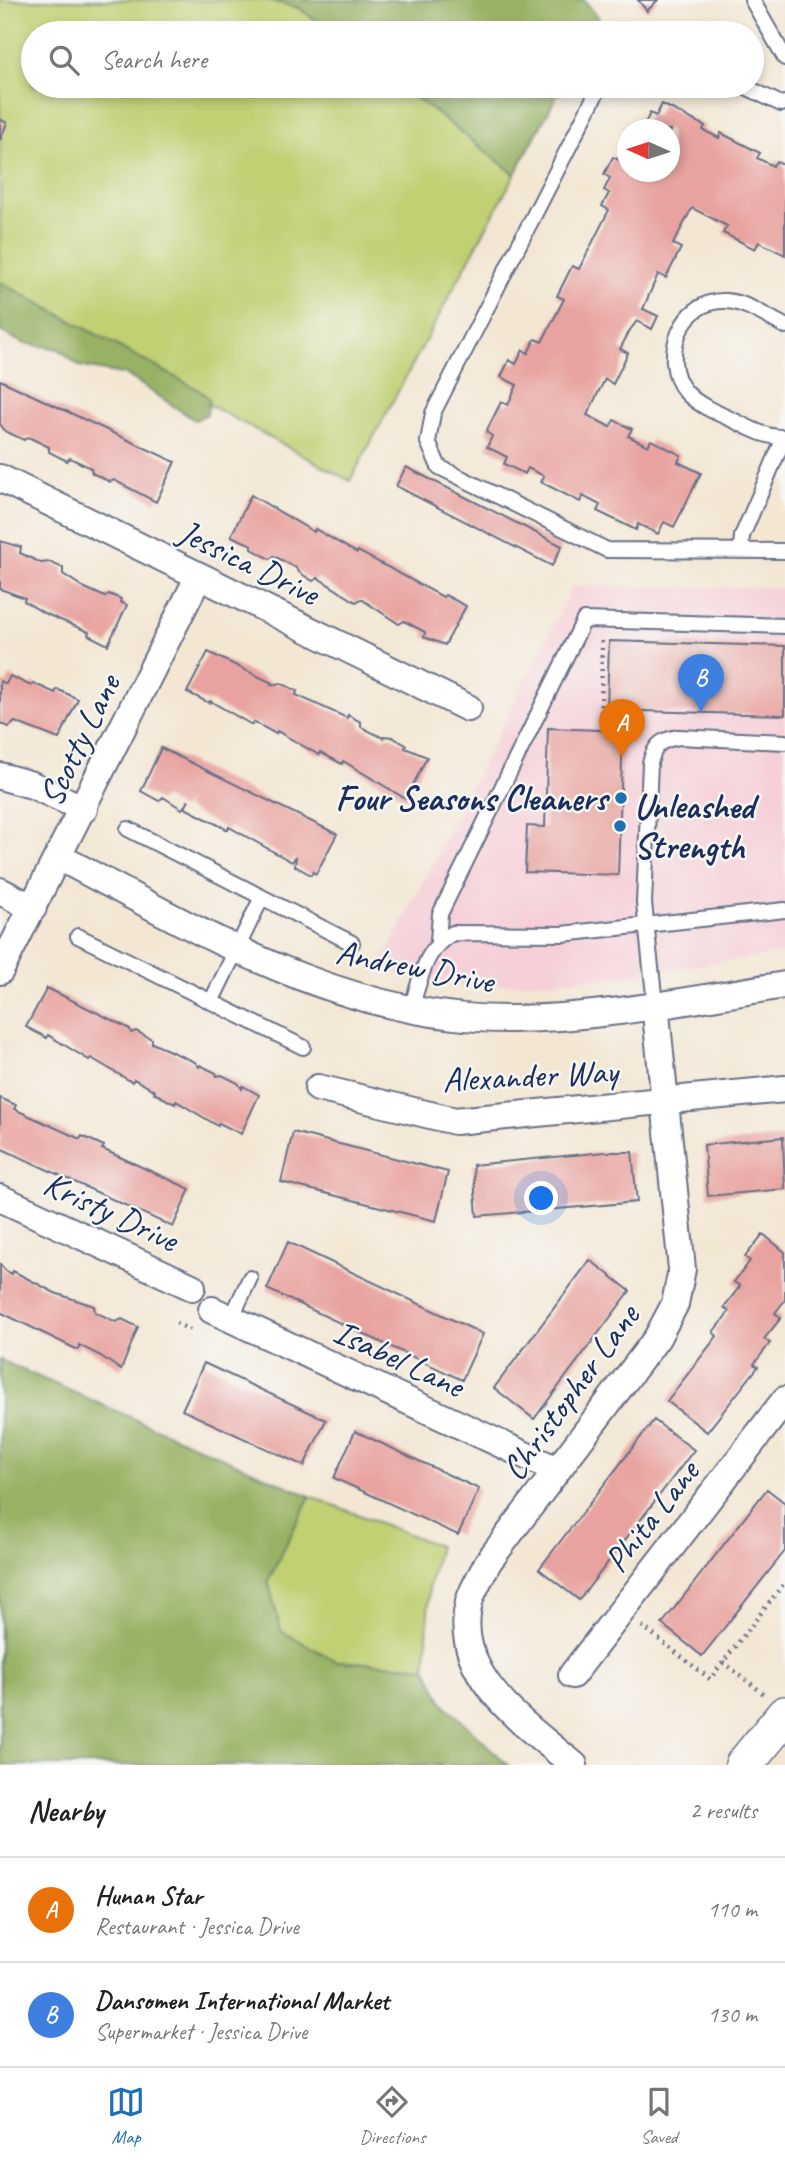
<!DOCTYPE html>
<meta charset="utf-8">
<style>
:root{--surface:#fff;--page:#f6f6f6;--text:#222;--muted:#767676;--line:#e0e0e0;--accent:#1f6fb2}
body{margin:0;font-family:Caveat,sans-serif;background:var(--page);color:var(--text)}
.compass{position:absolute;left:617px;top:119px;width:63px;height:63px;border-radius:50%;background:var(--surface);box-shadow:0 4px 10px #0003;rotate:273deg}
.you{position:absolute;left:542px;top:1199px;width:24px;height:24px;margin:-18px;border:5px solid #fff;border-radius:50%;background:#1a73e8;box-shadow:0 0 0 10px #1a73e833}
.badge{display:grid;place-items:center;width:46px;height:46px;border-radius:50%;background:var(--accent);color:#fff;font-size:23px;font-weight:700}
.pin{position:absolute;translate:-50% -58px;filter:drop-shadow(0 2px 4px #0008)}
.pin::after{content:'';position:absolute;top:37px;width:24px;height:21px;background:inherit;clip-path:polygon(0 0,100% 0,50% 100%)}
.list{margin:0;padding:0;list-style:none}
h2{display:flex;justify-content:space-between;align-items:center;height:91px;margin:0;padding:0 28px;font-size:30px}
h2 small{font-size:23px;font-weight:400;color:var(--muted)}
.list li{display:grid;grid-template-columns:46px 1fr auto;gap:21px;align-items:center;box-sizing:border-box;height:105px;padding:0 28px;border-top:2px solid var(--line)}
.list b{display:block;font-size:26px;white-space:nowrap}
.list p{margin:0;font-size:23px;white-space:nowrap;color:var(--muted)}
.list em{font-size:23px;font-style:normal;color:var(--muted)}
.icon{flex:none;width:38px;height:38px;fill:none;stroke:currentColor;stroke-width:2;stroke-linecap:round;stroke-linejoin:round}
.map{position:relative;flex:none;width:785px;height:1765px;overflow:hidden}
.search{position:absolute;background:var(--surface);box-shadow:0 4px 10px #0003;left:21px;right:21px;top:21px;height:77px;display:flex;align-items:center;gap:18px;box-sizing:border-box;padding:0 24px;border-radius:38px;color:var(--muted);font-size:26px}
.sheet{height:301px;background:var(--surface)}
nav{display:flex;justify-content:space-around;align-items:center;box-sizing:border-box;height:98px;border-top:2px solid var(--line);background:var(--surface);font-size:19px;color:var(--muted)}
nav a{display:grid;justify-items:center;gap:4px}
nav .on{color:var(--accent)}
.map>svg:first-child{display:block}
.built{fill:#f6cfd8}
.green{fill:#c0d073;stroke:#6e8068;stroke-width:2}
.forest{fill:#98b265;stroke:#5a7062;stroke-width:2}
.building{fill:#e8a29f}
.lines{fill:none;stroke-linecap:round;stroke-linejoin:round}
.service-casing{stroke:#676f87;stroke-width:18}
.minor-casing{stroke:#676f87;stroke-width:30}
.secondary-casing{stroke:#676f87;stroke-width:40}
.path{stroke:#676f87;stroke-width:4.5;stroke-dasharray:2 5;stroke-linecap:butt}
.service{stroke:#fff;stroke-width:14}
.minor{stroke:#fff;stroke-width:26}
.secondary{stroke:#fff;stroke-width:37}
.poi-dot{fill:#1f6fb2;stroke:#f6f6f2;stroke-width:2.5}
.labels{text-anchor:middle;stroke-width:5;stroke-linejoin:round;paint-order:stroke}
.street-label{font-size:35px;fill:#1b2f5e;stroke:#f6f6f2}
.poi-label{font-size:35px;font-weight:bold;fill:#1b2f5e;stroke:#f6f6f2;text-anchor:end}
</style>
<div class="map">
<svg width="785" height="1765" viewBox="0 0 785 1765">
<rect width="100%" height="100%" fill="#f6f6f2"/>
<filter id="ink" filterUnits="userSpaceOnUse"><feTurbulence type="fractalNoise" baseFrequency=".0143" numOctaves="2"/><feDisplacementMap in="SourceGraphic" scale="14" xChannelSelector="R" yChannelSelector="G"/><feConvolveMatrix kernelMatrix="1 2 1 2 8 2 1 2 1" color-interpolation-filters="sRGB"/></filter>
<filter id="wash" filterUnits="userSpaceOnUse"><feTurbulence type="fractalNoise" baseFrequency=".00686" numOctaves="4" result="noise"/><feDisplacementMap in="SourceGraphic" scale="28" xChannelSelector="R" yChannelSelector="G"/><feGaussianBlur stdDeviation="1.57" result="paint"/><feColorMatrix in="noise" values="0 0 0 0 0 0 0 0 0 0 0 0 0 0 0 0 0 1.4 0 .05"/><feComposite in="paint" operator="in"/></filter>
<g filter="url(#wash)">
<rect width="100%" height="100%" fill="#f3e7d4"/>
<path class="built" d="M573,586l212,2v365l-169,24 -151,10 -87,-17z"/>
<path class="green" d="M0,0h268l31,8 34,25h-300v53h368l114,88 -165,307 -350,-190z
M310,1496l129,50 -10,40 -3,81 -90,-6 -55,-30 -13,-50z"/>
<path class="forest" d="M268,0h316l15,18 -8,15h-258l-34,-25z
M401,86h161l-47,88z
M0,282l199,108 10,9 -2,15 -12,6 -68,-45 -48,-9 -20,-17 -36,-6 -23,-12z
M0,1360l310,136 -42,85 13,50 55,30 90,6 17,36 65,62h-508z"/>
<g id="blocks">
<path class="building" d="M638,0h20l-11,11z
M662,104l43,22 -2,4 16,8 2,-5 39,20 -3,5 16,8 3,-5 9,5v89l-26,-13 -4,7 -32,-16 4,-7 -35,-18 -19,36 8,4 -15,30 -8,-4 -15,35 15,7 -6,13 -15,-8 -7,9 -10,19 8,4 -15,31 -8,-5 -18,36 23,12 4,-7 18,9 -4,7 20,10 3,-6 30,15 -3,7 23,11 -27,54 -10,-5 -6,12 -20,-10 -2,6 -39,-19 3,-6 -17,-9 -3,6 -39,-20 3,-6 -16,-8 -3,6 -21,-10 3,-7 -20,-10 5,-11 -6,-4 15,-30 7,3 9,-20 -16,-8 8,-17 7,4 7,-14 5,3 7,-14 7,3 22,-43 -7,-3 15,-30 7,3 30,-59 -7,-4 7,-13 -5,-3 6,-12 -6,-4 9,-17 15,7v8h42v-42h-28l8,-17 6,3z
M0,119l7,4 -7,17z
M0,380l175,82 -19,40 -42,-22 -4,2 -18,-9 -1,-5 -21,-10 -3,3 -18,-9v-5l-21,-10 -4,3 -19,-9 -5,-7z
M406,467l156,79 -10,20 -156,-80z
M251,495l63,37 1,-3 42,24 1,-2 85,46 2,-2 21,11 -21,39 -21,-8 1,-5 -21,-11 -5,3 -38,-25 -5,3 -38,-24 -5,3 -13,-8 -5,-6 -21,-11 -4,3 -18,-10v-4l-21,-9z
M0,541l21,6 -1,6 21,10 9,-1 13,6v6l20,13 22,10 4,-3 12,5 -1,3 7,3 -19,40 -20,-10 1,-3 -45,-19 -20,-12 1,-3 -25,-9z
M609,641l176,5v69l-178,-5z
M208,652l64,31 -1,2 10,-2 16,8 -1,4 51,23 1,-3 13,7v5l22,11 1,-2 8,1 14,8 -1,3 22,9 -21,42 -63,-38 -1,3 -22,-12 -1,3 -42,-24 -1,3 -22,-12 -2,3 -42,-24 -1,2 -22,-11z
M10,676l21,10 2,-3 22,10 2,-4 21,10 -19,40 -44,-17 -6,5 -9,-4v-42l6,3z
M548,728l75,3 -5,144 -93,-3 2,-46 18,1z
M161,748l176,86 -21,40 -3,-2 -2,3 -16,-9 1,-10 -4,6 -63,-35 -1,3 -43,-22 4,-8 -7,9 -19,-12 -4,4 -18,-10z
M47,988l83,41 1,4 5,-2 16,8v4l43,19 4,5 1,-2 16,8 1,3 5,-1 16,8 4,6 1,-3 16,9 -18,39 -22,-11 -1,3 -42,-25 -1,3 -21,-11 1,-2 -21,-12 -2,3 -41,-24 -2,2 -41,-25 -1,3 -21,-11z
M0,1098l16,7 -2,4 66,30 2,-3 22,10 -2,3 88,40 -17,38 -173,-79z
M293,1132l155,40 -12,49 -155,-39z
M783,1137l2,52 -77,7 -4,-51z
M605,1152h27l5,50 -160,14 -4,-51z
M763,1234l22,18v48l-10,13 6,5 -17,21 6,4 -16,21 4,3 -51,65 -40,-31 50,-65 -4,-4 16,-20 -5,-5 16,-21 -6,-4 16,-21 -5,-4z
M288,1242l195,92 -21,46 -195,-91z
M590,1260l40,31 -96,128 -40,-31z
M0,1264l6,7 6,3 1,-3 42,22 39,13 1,6 21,10 6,-3 16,8 -17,43 -20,-14 -22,-11 -1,5 -78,-38z
M204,1363l122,57 -22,46 -122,-56z
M654,1420l40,30 -115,150 -40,-31z
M355,1431l124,58 -21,46 -124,-57z
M767,1489l18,14v48l-83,105 -40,-32z"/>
</g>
</g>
<g filter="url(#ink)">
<use href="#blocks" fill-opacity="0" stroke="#676f87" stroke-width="2"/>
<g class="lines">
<defs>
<path id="service" d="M752,0l33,58
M600,86l-167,327 -5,29 11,25 168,83 178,1
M744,86l37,18 4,-1
M785,326c-18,-9 -39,-24 -59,-25 -45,-3 -67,58 -41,90 13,15 33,22 50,30 16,8 32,17 50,16
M741,550l1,-14 42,-98
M128,829l224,114
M78,936l225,111
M438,941l2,-27 144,-294 201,6
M211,1002l51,-105
M655,1004l-11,-101 6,-140c5,-19 11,-23 29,-26l106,5
M411,1008c10,-29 13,-60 42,-75l109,1 223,-24
M231,1319l19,-41"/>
<path id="minor" d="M0,478l468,230
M0,776l32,9 52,24
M59,857c142,75 287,164 453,162 92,-1 183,-20 273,-34
M0,891l33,17
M0,971l199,-395
M318,1088l137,33 330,-32
M0,1198l192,89
M212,1310l345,160
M572,1675l213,-275
M574,1765c-48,-40 -123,-89 -105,-163 4,-14 13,-27 19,-40l169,-224 18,-34 7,-35 -27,-265"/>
<path id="secondary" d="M744,1765l41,-50"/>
</defs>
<use href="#service" class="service-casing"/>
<use href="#minor" class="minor-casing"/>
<use href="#secondary" class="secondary-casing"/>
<path class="path" d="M602,641l-1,79 35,1 9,10
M176,1323l14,7
M642,1626l68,53 75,-97
M723,1662l41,32"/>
<use href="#service" class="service"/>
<use href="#minor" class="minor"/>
<use href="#secondary" class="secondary"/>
</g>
</g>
<g class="poi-dot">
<circle cx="621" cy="798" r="7"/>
<circle cx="620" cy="826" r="7"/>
</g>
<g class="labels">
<g class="street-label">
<text transform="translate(249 562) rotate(26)" y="12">Jessica Drive</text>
<text transform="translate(79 740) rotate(-64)" y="12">Scotty Lane</text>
<text transform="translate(415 966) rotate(11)" y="12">Andrew Drive</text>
<text transform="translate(530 1075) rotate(-3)" y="12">Alexander Way</text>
<text transform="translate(111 1211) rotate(25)" y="12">Kristy Drive</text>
<text transform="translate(399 1358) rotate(25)" y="12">Isabel Lane</text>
<text transform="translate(570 1392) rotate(-54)" y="12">Christopher Lane</text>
<text transform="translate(651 1516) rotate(-52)" y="12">Phita Lane</text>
</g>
<g class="poi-label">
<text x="607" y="810">Four Seasons Cleaners</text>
<text x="634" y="818" text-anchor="start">Unleashed<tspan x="634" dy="40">Strength</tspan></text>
</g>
</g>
</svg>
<svg class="compass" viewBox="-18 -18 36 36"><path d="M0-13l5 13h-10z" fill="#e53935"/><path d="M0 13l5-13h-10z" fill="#767676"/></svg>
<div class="you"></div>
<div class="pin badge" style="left:622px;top:757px;background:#e8710a">A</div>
<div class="pin badge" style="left:701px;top:712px;background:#3f7fe0">B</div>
<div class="search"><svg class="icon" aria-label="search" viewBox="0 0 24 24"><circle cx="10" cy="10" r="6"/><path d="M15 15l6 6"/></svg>Search here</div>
</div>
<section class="sheet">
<h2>Nearby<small>2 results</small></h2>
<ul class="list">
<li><span class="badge" style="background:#e8710a">A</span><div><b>Hunan Star</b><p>Restaurant · Jessica Drive</p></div><em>110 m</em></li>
<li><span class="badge" style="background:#3f7fe0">B</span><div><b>Dansomen International Market</b><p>Supermarket · Jessica Drive</p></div><em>130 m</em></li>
</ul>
</section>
<nav>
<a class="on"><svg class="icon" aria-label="map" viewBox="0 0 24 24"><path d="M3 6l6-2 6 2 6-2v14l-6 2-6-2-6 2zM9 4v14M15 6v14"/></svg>Map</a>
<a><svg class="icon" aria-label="directions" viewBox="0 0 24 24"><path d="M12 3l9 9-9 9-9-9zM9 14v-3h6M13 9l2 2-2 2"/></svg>Directions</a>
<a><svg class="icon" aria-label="saved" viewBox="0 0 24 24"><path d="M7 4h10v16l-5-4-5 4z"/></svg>Saved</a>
</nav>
